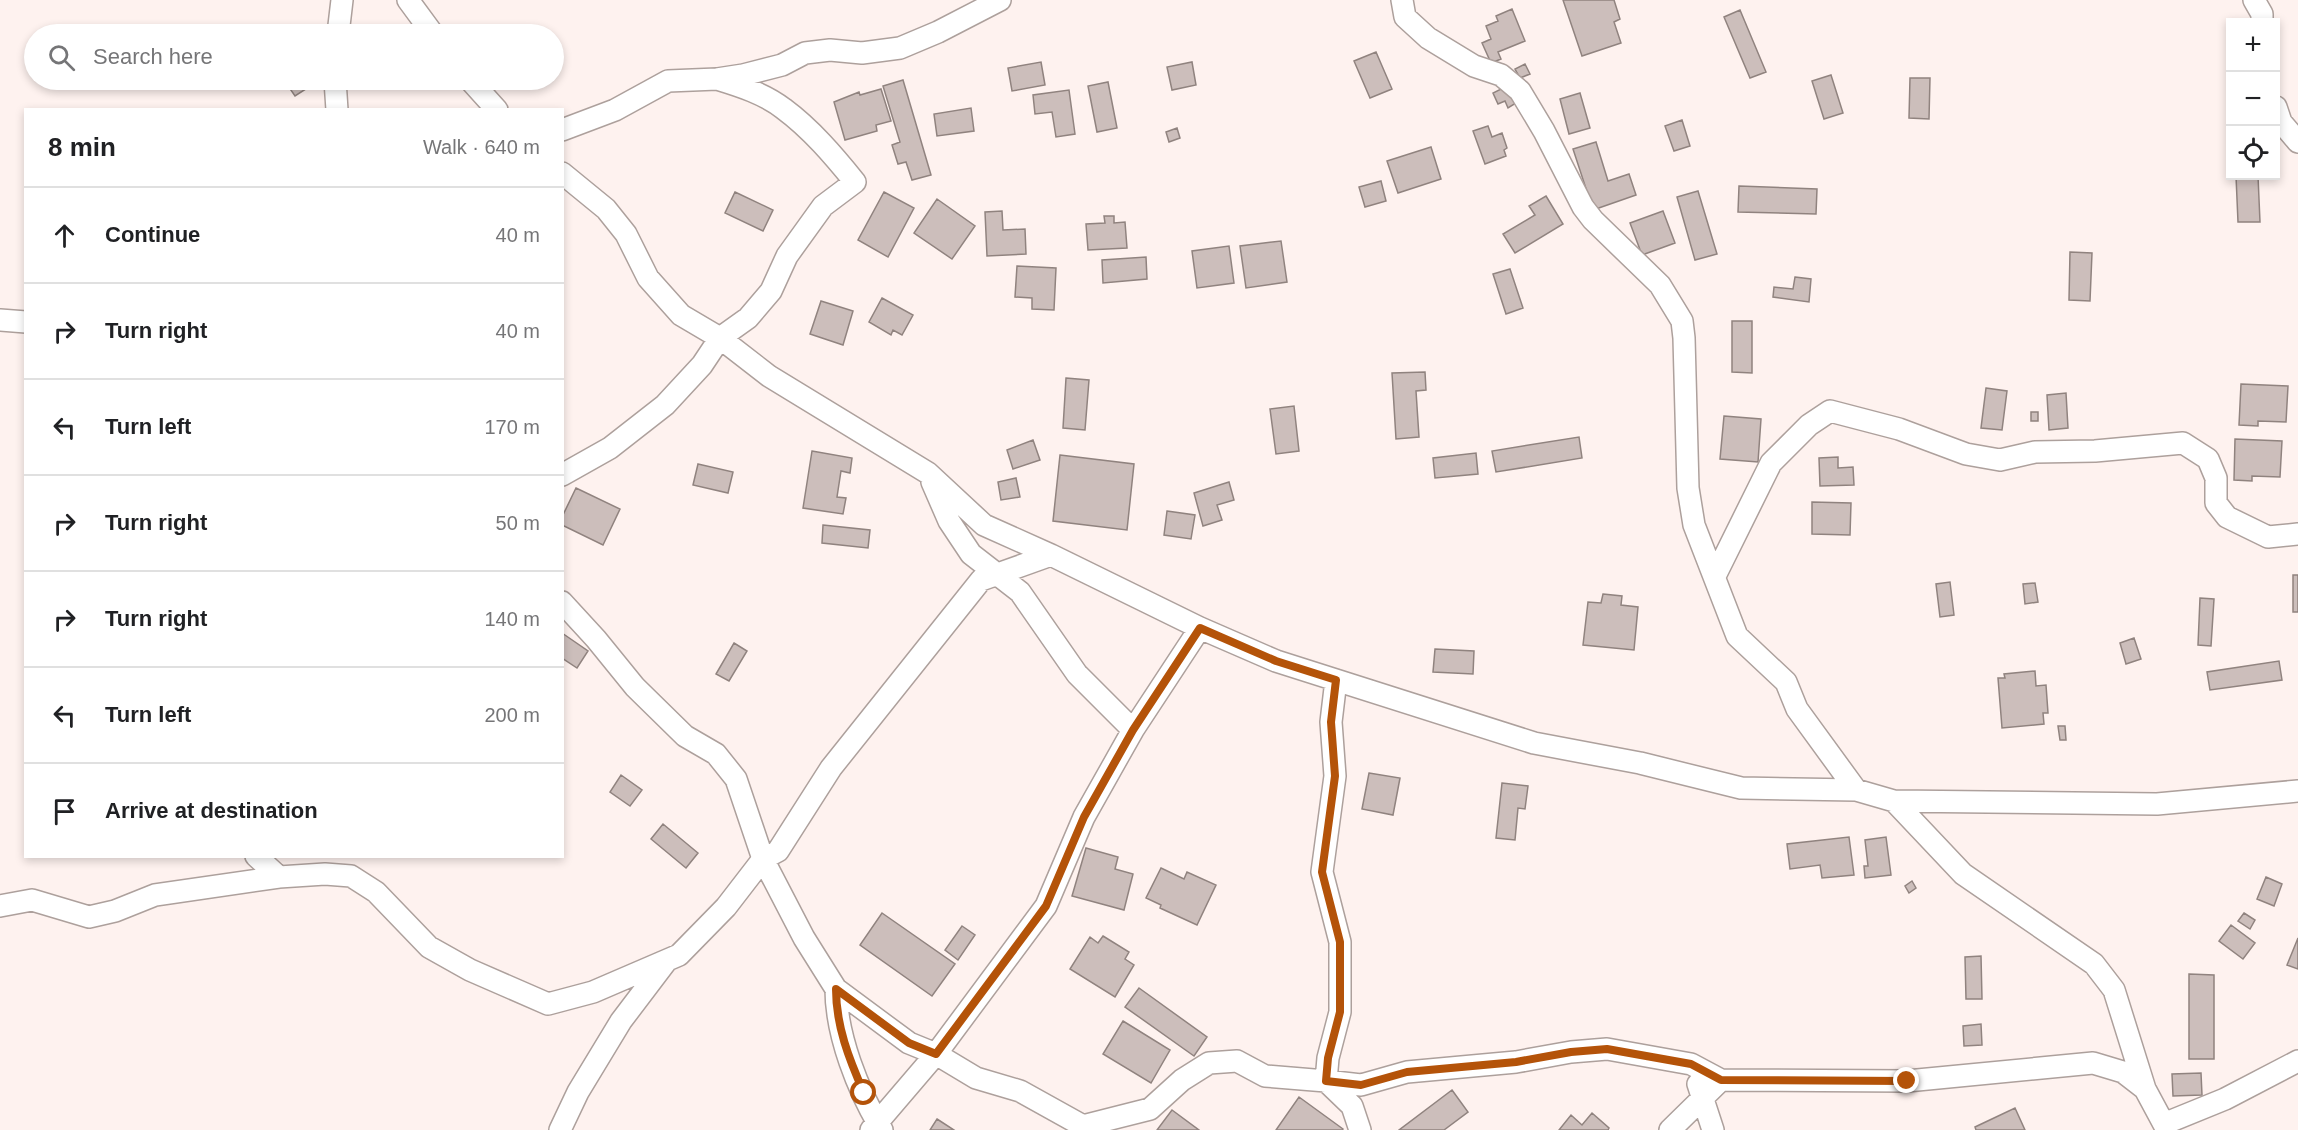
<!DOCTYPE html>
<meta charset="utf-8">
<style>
:root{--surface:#fff;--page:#f6f6f6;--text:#202124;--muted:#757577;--line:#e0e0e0}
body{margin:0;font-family:Arial,sans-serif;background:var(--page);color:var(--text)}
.controls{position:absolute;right:18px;top:18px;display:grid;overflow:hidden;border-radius:0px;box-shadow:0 3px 9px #0003}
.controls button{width:54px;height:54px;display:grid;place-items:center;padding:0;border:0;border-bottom:2px solid var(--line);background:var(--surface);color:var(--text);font:30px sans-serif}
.stop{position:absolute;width:18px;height:18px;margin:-14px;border:4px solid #b45309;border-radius:50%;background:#fff}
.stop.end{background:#b45309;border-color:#fff;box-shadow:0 2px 6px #0008}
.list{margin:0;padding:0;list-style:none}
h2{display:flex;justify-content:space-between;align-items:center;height:78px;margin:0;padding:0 24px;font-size:26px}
h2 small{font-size:20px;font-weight:400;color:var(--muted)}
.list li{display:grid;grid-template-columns:39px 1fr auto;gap:18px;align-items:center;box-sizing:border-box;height:96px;padding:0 24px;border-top:2px solid var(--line)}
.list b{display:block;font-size:22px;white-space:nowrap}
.list em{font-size:20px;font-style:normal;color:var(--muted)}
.icon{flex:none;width:33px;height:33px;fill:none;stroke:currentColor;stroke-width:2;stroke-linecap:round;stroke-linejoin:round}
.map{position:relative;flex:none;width:2298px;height:1130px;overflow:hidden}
.search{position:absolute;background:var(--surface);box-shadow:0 3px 9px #0003;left:24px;top:24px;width:540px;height:66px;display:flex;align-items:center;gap:15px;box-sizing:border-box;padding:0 21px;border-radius:33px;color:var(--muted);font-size:22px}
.panel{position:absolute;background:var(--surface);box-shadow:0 3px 9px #0003;left:24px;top:108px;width:540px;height:750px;border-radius:0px}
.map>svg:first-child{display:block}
.building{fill:#ccbebb;stroke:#90837f;stroke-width:1.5}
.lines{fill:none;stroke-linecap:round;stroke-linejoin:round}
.minor-casing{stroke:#ada09c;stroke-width:24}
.minor{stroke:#fff;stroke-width:21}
.route{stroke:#b45309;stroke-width:8}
</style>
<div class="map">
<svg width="2298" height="1130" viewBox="0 0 2298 1130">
<rect width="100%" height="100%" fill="#fef2ef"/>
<path class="building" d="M1563,0h51l6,19 -6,3 7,21 -39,13z
M1512,9l13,32 -27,11 3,7 -10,4 -9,-20 9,-4 -5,-13 12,-5 -2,-5z
M1740,10l26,62 -16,6 -26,-61z
M1376,52l16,37 -22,9 -16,-37z
M1041,62l4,23 -33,6 -4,-23z
M1192,62l4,23 -24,5 -5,-23z
M1525,64l5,10 -10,4 -5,-9z
M1831,75l12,38 -19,6 -12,-38z
M1910,78h20l-1,41 -20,-1z
M284,80h24l4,5 -17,11z
M903,80l28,95 -19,5 -6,-18 -8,2 -6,-19 8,-3 -17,-56z
M1108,82l9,46 -20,4 -9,-46z
M1507,86l9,17 -8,5 -3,-7 -7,3 -5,-11z
M881,89l10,32 -15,4 1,6 -32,9 -11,-38 25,-10 1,3z
M1069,90l6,44 -19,3 -4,-25 -17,2 -2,-19z
M1580,93l10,35 -21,6 -9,-35z
M971,108l3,23 -37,5 -3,-22z
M1682,120l8,26 -16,5 -9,-25z
M1488,126l4,11 10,-4 5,15 -3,2 2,6 -21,8 -12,-33z
M1177,128l3,10 -11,4 -3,-10z
M1596,142l12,39 21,-7 7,21 -43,15 -20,-61z
M1431,147l10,32 -43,14 -11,-32z
M2236,176h22l2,46h-22z
M1381,181l5,20 -21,6 -6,-20z
M1739,186l78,3 -1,25 -78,-2z
M1698,191l19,63 -22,6 -18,-63z
M735,192l38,18 -10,21 -38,-18z
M884,192l30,16 -26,49 -30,-17z
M1546,196l17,28 -48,29 -12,-19 32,-19 -6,-9z
M937,199l38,27 -23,33 -38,-26z
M1002,211l1,19 22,-1 1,25 -39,2 -2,-44z
M1663,211l12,32 -33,12 -12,-32z
M1104,216h10v7l11,-1 2,26 -39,2 -2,-26 19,-1z
M1281,241l6,41 -41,6 -6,-42z
M1229,246l5,37 -37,5 -5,-37z
M2070,252l22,1 -2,48 -21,-1z
M1146,257l1,22 -44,4 -1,-23z
M1017,266l39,2 -2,42 -22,-1v-11l-17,-1z
M1510,269l13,39 -17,6 -13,-40z
M1795,277l16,2 -2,23 -36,-5 1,-10 19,2z
M882,298l31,17 -11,20 -9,-5 -2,5 -22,-13z
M821,301l32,10 -10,34 -33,-11z
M1732,321h20v52l-20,-1z
M1425,372l1,18 -10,1 3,46 -23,2 -4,-66z
M1066,378l23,2 -4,50 -22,-2z
M2241,384l47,2 -2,36 -28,-1v5l-19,-1z
M1986,388l21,3 -5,39 -21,-2z
M2066,393l2,35 -19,2 -2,-35z
M1294,406l5,45 -23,3 -6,-45z
M2031,412h7v9h-7z
M1724,416l37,3 -3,43 -38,-3z
M1579,437l3,21 -86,14 -4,-21z
M2235,439l47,2 -2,36 -28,-1v5l-18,-1z
M1033,440l7,20 -27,9 -6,-19z
M812,451l40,7 -2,15 -9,-2 -4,26 9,1 -3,16 -40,-6z
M1476,453l2,21 -43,4 -2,-20z
M1060,455l74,9 -7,66 -74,-9z
M1838,457v11l15,-1 1,18 -34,1 -1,-28z
M698,464l35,8 -5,21 -35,-8z
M1016,478l4,19 -19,3 -3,-18z
M1229,482l5,18 -17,5 5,15 -19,6 -9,-33z
M576,488l44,21 -17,36 -41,-20v-8z
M1812,502l39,1 -1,32 -38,-1z
M1167,511l28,4 -4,24 -27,-4z
M823,525l47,5 -2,18 -46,-5z
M2293,575h5v37h-5z
M1950,582l4,33 -14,2 -4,-33z
M2035,583l3,19 -13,2 -2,-20z
M1603,594l19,2 -1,9 17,2 -4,43 -51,-5 5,-43 13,1z
M2200,598l14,1 -3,47 -13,-1z
M562,633l26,18 -11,17 -15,-10z
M2134,638l7,21 -15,5 -6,-21z
M734,643l13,8 -18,30 -13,-7z
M1435,649l39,2 -1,23 -40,-2z
M2279,661l3,19 -72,10 -3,-18z
M2035,671l1,15 10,-1 2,28h-5l1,11 -42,4 -4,-50h7l-1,-4z
M2058,726h7l1,14h-6z
M1369,773l31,5 -7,37 -31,-6z
M621,775l21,15 -12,16 -20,-14z
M1502,783l26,3 -3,23 -7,-1 -3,32 -19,-2z
M663,824l35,29 -12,15 -35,-29z
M1849,837l5,38 -32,3 -2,-13 -30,4 -3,-25z
M1886,837l5,38 -26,3 -1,-12h4l-3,-26z
M1086,848l32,9 -3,12 18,5 -9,36 -52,-14z
M1161,868l23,11 3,-7 29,13 -19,40 -37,-17 1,-3 -15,-7z
M2266,877l16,7 -8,22 -17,-7z
M1912,881l4,7 -7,5 -4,-7z
M882,913l73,51 -23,32 -72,-51z
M2244,913l11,7 -5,9 -12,-8z
M2231,925l24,18 -12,16 -24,-18z
M962,926l13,9 -17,25 -13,-10z
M1103,936l26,16 -4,7 9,6 -19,32 -45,-28 20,-32 8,6z
M2298,938v31l-11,-4z
M1981,956l1,43h-16l-1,-42z
M2189,974l25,1v84h-25z
M1139,988l68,49 -13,19 -69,-49z
M1123,1021l47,29 -19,33 -48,-29z
M1981,1024l1,21 -18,1 -1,-20z
M2201,1073l1,22 -29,1 -1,-22z
M1452,1090l16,22 -24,18h-45z
M1299,1097l44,32 -1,1h-66z
M2015,1108l10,22h-49l-1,-3z
M1172,1110l27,20h-42z
M1592,1113l17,15 -1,2h-49l12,-15 11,10z
M937,1119l17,11h-24z"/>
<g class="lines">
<defs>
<path id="minor" d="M408,0l25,34
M1402,0l3,17 23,21 46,28 27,9 19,16 24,40 39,76 10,13 67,65 22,36 2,17 4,150 6,37 43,111 49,46 11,27 59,81
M2254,0l8,14v8
M338,34l4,-34
M335,80l2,30
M470,80l27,30
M2276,107l5,15 17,20
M562,130l53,-20 53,-29 49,-2 26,-4 39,-10 23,-12 25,-3 32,3 38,-5 38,-16 62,-32
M562,173l44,36 20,25 22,44 33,37 39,23 49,38 159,97 56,52 67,30 149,73 76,33 258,82 106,20 101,25 115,2 38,11 263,3 141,-13
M0,320l26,2
M562,475l48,-27 55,-43 37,-40 18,-27 28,-20 23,-27 16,-35 36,-50 32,-24c-21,-26 -44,-53 -71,-73 -19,-15 -44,-23 -67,-30
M932,482l17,39 22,33 49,38 57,82 56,56
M1715,576l56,-113 38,-38 21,-14 69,18 67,25 34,6 35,-8 60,-1 88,-8 25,16 8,19v25l11,14 41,20 30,-3
M562,602l34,37 39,48 50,49 31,18 20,25 27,80 41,79 32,51 73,54 27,11 40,24 44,13 63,35 67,-17 32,-29 27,-17 28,-2 28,15 61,5 2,-23 12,-46v-70l-18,-70 13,-96 -4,-54 5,-42
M1894,801l69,73 131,90 20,26 31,99 22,41
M256,856l23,21 46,-3 26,2 25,16 53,55 41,23 78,34 45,-12 86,-37 47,-48 37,-48 15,-8 53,-83 150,-188 70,-25
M0,906l32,-6 57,17 26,-6 40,-16 124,-18
M836,989c0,46 22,102 46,141
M1698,1084l15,46
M2166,1123l59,-24 73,-38
M560,1130l18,-38 43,-71 44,-58
M871,1130l65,-76 110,-148 38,-89 49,-87 67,-102
M1360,1130l-8,-24 -26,-25 35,4 46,-13 109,-10 55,-10 36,-3 84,15 30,16 186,1 186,-18 30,9 22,17
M1670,1130l51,-50"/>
</defs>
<use href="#minor" class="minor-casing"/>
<use href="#minor" class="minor"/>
</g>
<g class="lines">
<path class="route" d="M864,1093c-15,-34 -28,-67 -28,-104l73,54 27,11 110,-148 38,-89 49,-87 67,-102 76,33 60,19 -5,42 4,54 -13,96 18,70v70l-12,46 -2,23 35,4 46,-13 109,-10 55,-10 36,-3 84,15 30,16 186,1"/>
</g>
</svg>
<div class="controls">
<button>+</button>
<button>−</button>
<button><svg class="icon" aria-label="locate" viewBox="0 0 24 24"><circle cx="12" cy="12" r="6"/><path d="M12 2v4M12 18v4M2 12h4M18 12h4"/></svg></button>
</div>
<div class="stop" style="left:864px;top:1093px"></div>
<div class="stop end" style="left:1907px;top:1081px"></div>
<div class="search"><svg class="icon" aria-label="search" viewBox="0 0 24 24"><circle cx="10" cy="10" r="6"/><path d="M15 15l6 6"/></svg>Search here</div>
<section class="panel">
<h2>8 min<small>Walk · 640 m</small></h2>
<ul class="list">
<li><svg class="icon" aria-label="ahead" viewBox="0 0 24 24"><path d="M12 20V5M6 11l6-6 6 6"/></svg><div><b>Continue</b></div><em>40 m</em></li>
<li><svg class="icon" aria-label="right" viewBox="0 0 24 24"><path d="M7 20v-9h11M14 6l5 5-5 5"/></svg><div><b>Turn right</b></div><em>40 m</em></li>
<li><svg class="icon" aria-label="left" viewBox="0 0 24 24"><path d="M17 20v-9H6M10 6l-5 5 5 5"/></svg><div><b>Turn left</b></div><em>170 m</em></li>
<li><svg class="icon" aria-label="right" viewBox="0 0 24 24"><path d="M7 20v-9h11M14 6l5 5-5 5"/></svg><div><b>Turn right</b></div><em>50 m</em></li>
<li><svg class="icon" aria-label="right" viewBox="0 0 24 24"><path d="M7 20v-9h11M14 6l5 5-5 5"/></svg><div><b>Turn right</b></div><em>140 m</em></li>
<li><svg class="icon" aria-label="left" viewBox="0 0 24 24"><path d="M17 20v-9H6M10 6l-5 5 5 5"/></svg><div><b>Turn left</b></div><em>200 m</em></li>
<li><svg class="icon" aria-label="arrive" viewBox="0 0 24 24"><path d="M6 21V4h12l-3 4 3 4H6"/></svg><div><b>Arrive at destination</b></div></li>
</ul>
</section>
</div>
